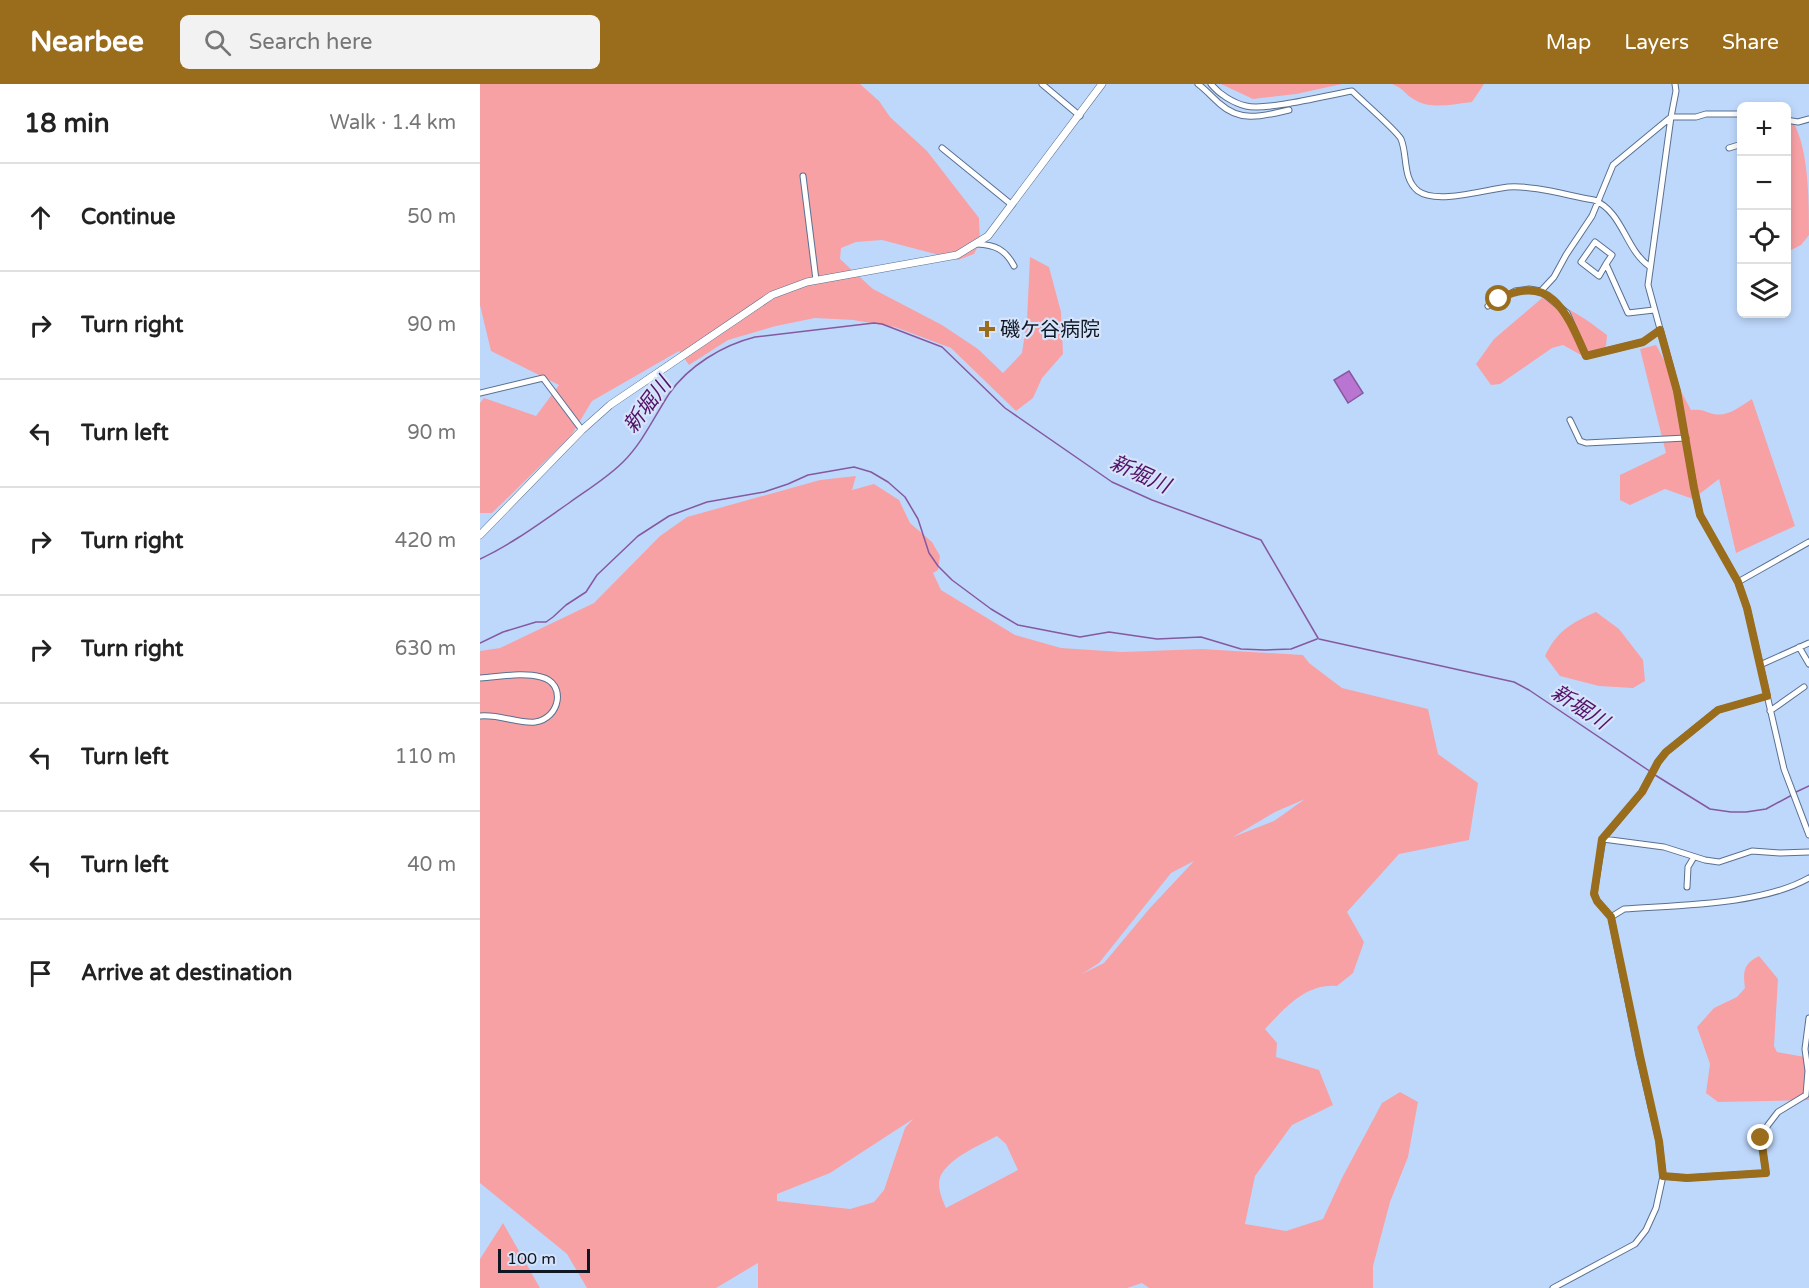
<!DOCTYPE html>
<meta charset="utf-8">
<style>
:root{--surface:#fff;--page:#f2f2f2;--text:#222;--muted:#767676;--line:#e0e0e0;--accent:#9a6d1d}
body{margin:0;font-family:"Varela Round","Noto Sans JP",sans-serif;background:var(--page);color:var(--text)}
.controls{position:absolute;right:18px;top:18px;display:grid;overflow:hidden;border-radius:9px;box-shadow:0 3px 9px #0003}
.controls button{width:54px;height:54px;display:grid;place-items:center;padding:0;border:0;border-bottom:2px solid var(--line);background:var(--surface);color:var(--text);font:30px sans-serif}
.scale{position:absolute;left:18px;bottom:15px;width:92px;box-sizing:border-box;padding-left:6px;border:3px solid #0e1723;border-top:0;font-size:16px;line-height:21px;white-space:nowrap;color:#0e1723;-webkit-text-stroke:4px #d5e4fa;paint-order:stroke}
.stop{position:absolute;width:18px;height:18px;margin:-14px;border:4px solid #9a6d1d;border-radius:50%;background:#fff}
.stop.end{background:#9a6d1d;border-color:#fff;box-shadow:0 2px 6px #0008}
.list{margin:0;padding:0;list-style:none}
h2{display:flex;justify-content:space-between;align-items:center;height:78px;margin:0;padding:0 24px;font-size:26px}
h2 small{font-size:20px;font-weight:400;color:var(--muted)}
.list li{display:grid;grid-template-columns:39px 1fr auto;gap:18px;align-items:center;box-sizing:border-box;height:108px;padding:0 24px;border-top:2px solid var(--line)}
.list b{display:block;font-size:22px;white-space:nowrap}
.list em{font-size:20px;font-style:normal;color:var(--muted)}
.icon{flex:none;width:33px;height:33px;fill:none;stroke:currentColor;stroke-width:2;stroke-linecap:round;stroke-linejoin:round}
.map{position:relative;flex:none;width:1329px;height:1204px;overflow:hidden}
header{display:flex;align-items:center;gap:36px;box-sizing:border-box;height:84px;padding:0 30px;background:var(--accent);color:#fff}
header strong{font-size:28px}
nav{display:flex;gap:33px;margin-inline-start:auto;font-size:21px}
.search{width:420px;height:54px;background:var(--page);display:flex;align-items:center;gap:15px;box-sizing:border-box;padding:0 21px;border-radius:9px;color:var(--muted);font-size:22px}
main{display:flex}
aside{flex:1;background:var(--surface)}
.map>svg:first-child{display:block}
.green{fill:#f7a1a5;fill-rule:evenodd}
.water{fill:#ba75d2;stroke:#86599e;stroke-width:1.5}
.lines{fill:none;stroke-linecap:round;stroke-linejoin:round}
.stream{stroke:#86599e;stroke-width:1.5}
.minor-casing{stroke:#597090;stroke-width:7}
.tertiary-casing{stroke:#597090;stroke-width:8}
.minor{stroke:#fff;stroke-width:5}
.tertiary{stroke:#fff;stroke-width:7}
.route{stroke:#9a6d1d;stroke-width:8}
.poi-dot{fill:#9a6d1d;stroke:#d5e4fa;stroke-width:2}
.labels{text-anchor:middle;stroke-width:4.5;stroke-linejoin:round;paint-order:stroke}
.poi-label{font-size:20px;fill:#0e1723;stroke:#d5e4fa;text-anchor:start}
.water-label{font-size:21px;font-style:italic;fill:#531167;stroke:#d5e4fa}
</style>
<header>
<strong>Nearbee</strong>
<div class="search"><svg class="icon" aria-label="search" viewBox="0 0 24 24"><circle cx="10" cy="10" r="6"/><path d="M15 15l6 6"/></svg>Search here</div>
<nav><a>Map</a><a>Layers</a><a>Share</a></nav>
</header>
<main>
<aside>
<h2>18 min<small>Walk · 1.4 km</small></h2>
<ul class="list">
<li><svg class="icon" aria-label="ahead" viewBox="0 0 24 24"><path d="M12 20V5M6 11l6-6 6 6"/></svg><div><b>Continue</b></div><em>50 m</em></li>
<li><svg class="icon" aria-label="right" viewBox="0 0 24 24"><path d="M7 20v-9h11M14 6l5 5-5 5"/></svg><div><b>Turn right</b></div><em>90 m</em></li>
<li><svg class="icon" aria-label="left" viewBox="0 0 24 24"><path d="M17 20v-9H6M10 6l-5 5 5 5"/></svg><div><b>Turn left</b></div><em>90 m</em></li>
<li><svg class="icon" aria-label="right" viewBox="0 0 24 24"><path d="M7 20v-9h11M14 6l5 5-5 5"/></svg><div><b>Turn right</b></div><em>420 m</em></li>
<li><svg class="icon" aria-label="right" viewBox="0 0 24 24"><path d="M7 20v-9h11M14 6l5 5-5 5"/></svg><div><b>Turn right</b></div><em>630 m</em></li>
<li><svg class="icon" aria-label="left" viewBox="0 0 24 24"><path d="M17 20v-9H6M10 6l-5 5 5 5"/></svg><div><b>Turn left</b></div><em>110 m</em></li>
<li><svg class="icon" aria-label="left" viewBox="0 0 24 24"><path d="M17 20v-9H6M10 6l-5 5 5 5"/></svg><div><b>Turn left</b></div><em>40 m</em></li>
<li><svg class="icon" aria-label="arrive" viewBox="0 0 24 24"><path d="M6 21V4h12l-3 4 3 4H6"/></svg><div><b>Arrive at destination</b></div></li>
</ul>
</aside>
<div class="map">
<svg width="1329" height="1204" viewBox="0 0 1329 1204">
<rect width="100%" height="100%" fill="#bed8fc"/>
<path class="green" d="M0,0h380l19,17 11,16 37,34 52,67 1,24 -6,12 -16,6 -76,-20 -26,2 -15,6 -1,11 33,30 69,36 36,24 25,24 19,-20 5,-33 3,-63 19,10 12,45 2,42 -21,24 -9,20 -17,13 -65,-63 -56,-21 -42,-7 -38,-2 -39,8 -48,14 -39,25 -10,-14 -87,50 -21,35 -79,77h-12v-110l4,-5 52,18 23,-31 -68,-34 -11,-46z
M741,0h121l-46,10 -43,5z
M912,0h92l-12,18c-18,2 -40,8 -57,-2 -10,-5 -11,-12 -23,-16z
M1309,32c20,25 20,83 20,119l-8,10 -14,7 -1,-131z
M1062,214c25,8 44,21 65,37l-1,11 -8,5 -17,4 -18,-10 -11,3 -52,36 -9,1 -15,-21 18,-25z
M1176,261l35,65c9,-1 11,0 19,3 16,6 29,-6 42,-14l43,127 -59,27 -17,-74 -26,20 -28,-10 -35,16 -10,-5v-25l46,-22 -26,-104z
M376,392l-4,14 22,-6 25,16 11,23 22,19 8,14 -2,14 -5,3 8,17 74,45 46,13 61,4 80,-3 101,6 6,8 33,25 86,21 10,45 40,29 -9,57 -70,14 -52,58 17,30 -11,31 -16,13c-31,-3 -52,22 -72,43l12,14 -1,14 43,13 14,35 -41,20 -37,51 -10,48 41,7 37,-12 19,-41 40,-75 18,-11 18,10 -10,55 -18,45 -17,64v22h-224l-7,-5 -15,5h-369v-25l-42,25h-129l-20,-34 -87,-71v-532l20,-3 94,-45 66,-67 27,-19 133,-37zM825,715l-31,22 -41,16 42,-25zM714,777l-44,47 -46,55 -22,11 17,-11 72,-90zM433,1035l-8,9 -21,62 -10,12 -24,7 -73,-8v-7l53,-21zM517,1052l9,8 12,26 -72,38c-4,-9 -10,-22 -5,-33 10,-18 39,-30 56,-39z
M1116,528l23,17 24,31 2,21 -12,7 -34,-2 -39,-10 -15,-20c12,-25 26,-33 51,-44z
M1279,872l19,23 -4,67 3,6 28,5 4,43 -91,2 -12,-9 4,-29 -13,-37 17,-19 23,-11 8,-9c-2,-16 -2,-24 14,-32z
M23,1139l37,65h-60v-29z"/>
<path class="water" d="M869,287l14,22 -15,10 -14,-23z"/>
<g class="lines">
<path class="stream" d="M0,475c32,-15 60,-36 89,-56 18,-13 38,-25 54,-41 20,-20 31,-45 46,-68 19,-28 54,-49 86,-57l119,-14 8,1 60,23 63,61 107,74 40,18 109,40 57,98
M839,555l195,43 15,8 122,82
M0,559l23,-11 33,-10h10l7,-5 13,-12 20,-13 11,-17 41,-39 31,-20 38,-14 57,-10 24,-8 20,-9 46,-8 17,5 17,10 17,15 13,22 11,34 9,13 14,14 39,29 27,16 62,12 29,-5 48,7 44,-2 40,12 24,1 26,-1 26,-10
M1175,691l55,34 21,3h15l20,-3 26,-14
M1316,708l13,-6"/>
<defs>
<path id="minor" d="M562,0l38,32
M718,0c8,6 14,13 22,20 21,19 43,12 69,6
M731,0c8,10 22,19 35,22 20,5 83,-11 106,-15 9,9 45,40 49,48 7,17 1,39 17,52 19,14 69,-2 90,-4 25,-2 61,9 86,13 29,12 31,49 55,66
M1195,0l1,7 -5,26 -23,168 29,106 17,97 6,27 38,67 9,26 37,161 25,66
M1306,36l12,2 11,-3
M462,64l70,57
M1249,64l13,-4
M323,92l13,104
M497,160c18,1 28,5 37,22
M1126,180l-7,12 -18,-14 14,-20 17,13 -6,9 22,49 26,-3
M1061,207l13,-14 12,-22 26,-39 21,-51 58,-48h25l10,-3h36
M1008,222l27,-15 14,-2 12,2 26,22 19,43 57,-14 17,-12
M0,309l63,-15 39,52
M1090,336l10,21 6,2 100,-5
M1258,498l71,-40
M1319,563l10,17
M1280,581l49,-22
M0,594c19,-1 42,-6 61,-1 26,6 19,42 -6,45 -15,2 -36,-8 -55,-6
M1290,627l34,-24
M1123,755l61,8 41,13 14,2 33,-11 28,2 29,-1
M1207,803l1,-20 6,-10
M1131,833l13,-8c54,-4 138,-4 185,-31
M1183,1092l24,2 79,-5 -5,-35 7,-13 10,-13 28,-17 2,-24 -3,-22 4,-31
M1073,1204l82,-44 11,-14 10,-22 7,-32 -4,-35 -20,-85 -28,-139 -14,-16 -3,-8 9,-54 39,-47 16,-30 8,-10 52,-42 49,-14"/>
<path id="tertiary" d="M0,451l102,-105 28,-25 162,-110 35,-13 150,-27 31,-19 114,-152"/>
</defs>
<use href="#minor" class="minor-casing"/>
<use href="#tertiary" class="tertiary-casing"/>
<use href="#minor" class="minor"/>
<use href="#tertiary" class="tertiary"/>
</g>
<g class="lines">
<path class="route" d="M1019,215c53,-28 69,17 87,57l57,-14 17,-12 17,61 17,97 6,27 38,67 9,26 20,88 -49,14 -52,42 -8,10 -16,30 -40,47 -8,55 3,7 14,16 29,139 19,85 4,35 24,2 79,-5 -5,-35"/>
</g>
<path class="poi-dot" d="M504 236h6v6h6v6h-6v6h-6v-6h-6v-6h6z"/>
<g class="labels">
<g class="poi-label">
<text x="520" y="252">磯ケ谷病院</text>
</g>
<g class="water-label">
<text transform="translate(167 321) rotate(-53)" y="7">新堀川</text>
<text transform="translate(660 390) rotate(24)" y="7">新堀川</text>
<text transform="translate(1100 623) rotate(33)" y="7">新堀川</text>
</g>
</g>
</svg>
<div class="controls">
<button>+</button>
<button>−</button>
<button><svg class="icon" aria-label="locate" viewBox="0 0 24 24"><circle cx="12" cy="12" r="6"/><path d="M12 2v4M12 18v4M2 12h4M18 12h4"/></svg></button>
<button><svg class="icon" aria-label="layers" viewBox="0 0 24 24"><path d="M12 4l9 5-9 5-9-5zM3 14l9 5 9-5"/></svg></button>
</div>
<div class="scale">100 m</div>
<div class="stop" style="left:1019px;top:215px"></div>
<div class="stop end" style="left:1281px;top:1054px"></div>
</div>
</main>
